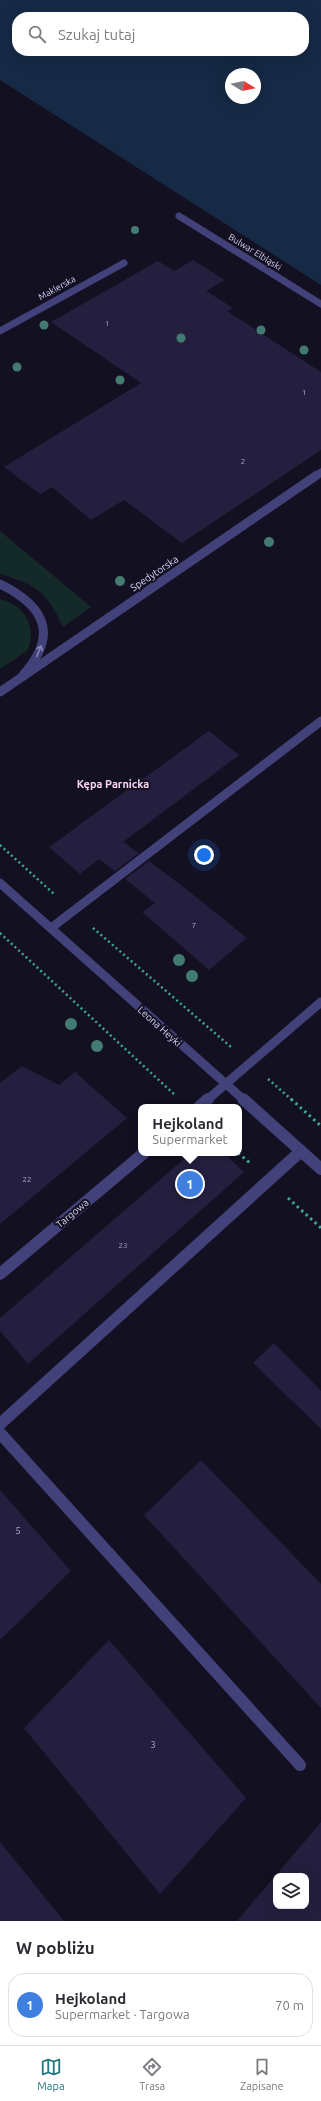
<!DOCTYPE html>
<html lang="pl">
<meta charset="utf-8">
<style>
:root{--surface:#fff;--page:#f2f2f3;--text:#2b2b33;--muted:#7c7c81;--line:#e1e1e2;--accent:#257580}
body{margin:0;font-family:Ubuntu,sans-serif;background:var(--page);color:var(--text)}
.controls{position:absolute;right:12px;bottom:12px;display:grid;overflow:hidden;border-radius:8px;box-shadow:0 4px 16px #0002}
.controls button{width:36px;height:36px;display:grid;place-items:center;padding:0;border:0;border-bottom:1px solid var(--line);background:var(--surface);color:var(--text);font:20px sans-serif}
.compass{position:absolute;left:225px;top:68px;width:36px;height:36px;border-radius:50%;background:var(--surface);box-shadow:0 4px 16px #0002;rotate:100deg}
.you{position:absolute;left:204px;top:855px;width:14px;height:14px;margin:-10px;border:3px solid #fff;border-radius:50%;background:#1a73e8;box-shadow:0 0 0 6px #1a73e833}
.badge{display:grid;place-items:center;width:26px;height:26px;border-radius:50%;background:var(--accent);color:#fff;font-size:13px;font-weight:700}
.pin{position:absolute;translate:-50% -50%;border:2px solid #fff;box-shadow:0 1px 4px #0006}
.popup{position:absolute;left:138px;top:1104px;width:104px;height:52px;box-sizing:border-box;display:grid;place-content:center;border-radius:8px;background:var(--surface);filter:drop-shadow(0 1px 3px #0005);font-size:13px;white-space:nowrap;color:var(--muted)}
.popup b{font-size:15px;color:var(--text)}
.popup::after{content:'';position:absolute;left:50%;top:100%;margin-left:-8px;border:8px solid transparent;border-top-color:var(--surface)}
.list{margin:0;padding:0;list-style:none}
h2{display:flex;justify-content:space-between;align-items:center;height:52px;margin:0;padding:0 16px;font-size:17px}
h2 small{font-size:13px;font-weight:400;color:var(--muted)}
.list li{display:grid;grid-template-columns:26px 1fr auto;gap:12px;align-items:center;box-sizing:border-box;height:64px;margin:0 8px 8px;padding:0 8px;border:1px solid var(--line);border-radius:16px}
.list b{display:block;font-size:15px;white-space:nowrap}
.list p{margin:0;font-size:13px;white-space:nowrap;color:var(--muted)}
.list em{font-size:13px;font-style:normal;color:var(--muted)}
.icon{flex:none;width:22px;height:22px;fill:none;stroke:currentColor;stroke-width:2;stroke-linecap:round;stroke-linejoin:round}
.map{position:relative;flex:none;width:321px;height:1921px;overflow:hidden}
.search{position:absolute;background:var(--surface);box-shadow:0 4px 16px #0002;left:12px;right:12px;top:12px;height:44px;display:flex;align-items:center;gap:10px;box-sizing:border-box;padding:0 14px;border-radius:16px;color:var(--muted);font-size:15px}
.sheet{height:124px;background:var(--surface)}
nav{display:flex;justify-content:space-around;align-items:center;box-sizing:border-box;height:56px;border-top:1px solid var(--line);background:var(--surface);font-size:11px;color:var(--muted)}
nav a{display:grid;justify-items:center;gap:2px}
nav .on{color:var(--accent)}
.map>svg:first-child{display:block}
.green{fill:#142a29}
.water{fill:#162945;fill-rule:evenodd}
.building{fill:#251f3f;fill-rule:evenodd}
.lines{fill:none;stroke-linecap:round;stroke-linejoin:round}
.path-far1{stroke:#3ea59c;stroke-width:2.5;stroke-dasharray:2 3;stroke-linecap:butt}
.path{stroke:#3ea59c;stroke-width:3;stroke-dasharray:2.5 3.5;stroke-linecap:butt}
.lane-far2{stroke:#42417a;stroke-width:7}
.lane-far1{stroke:#42417a;stroke-width:9}
.lane{stroke:#42417a;stroke-width:12}
.street-far2{stroke:#42417a;stroke-width:7}
.street-far1{stroke:#42417a;stroke-width:9}
.street{stroke:#42417a;stroke-width:12}
.tree{fill:#437a72}
.oneway{stroke:#8684b4}
.labels{text-anchor:middle;stroke-width:4;stroke-linejoin:round;paint-order:stroke}
.number-label{font-size:8px;fill:#aca8cb}
.far-street-label{font-size:9px;fill:#d9d6fa;stroke:#131021}
.street-label{font-size:10px;fill:#d9d6fa;stroke:#131021}
.near-number-label{font-size:10px;fill:#aca8cb}
.neighbourhood-label{font-size:11px;font-weight:bold;fill:#fad7ee;stroke:#131021}
</style>
<div class="map">
<svg width="321" height="1921" viewBox="0 0 321 1921">
<rect width="100%" height="100%" fill="#131021"/>
<path class="green" d="M0,531l91,76 -28,20c-16,-35 -26,-42 -63,-53z
M0,599c25,6 37,28 28,51l-28,19z"/>
<path class="water" d="M0,0h321v285l-321,-205zM17,17h287v34h-287zM231,74h24v24h-24z"/>
<path class="building" d="M193,260l32,20 -19,11 27,17 -6,3 94,61v78l-139,93 -58,-43 -33,20 -39,-33 -12,7 -36,-27 137,-84 -90,-61 107,-61 16,10z
M209,731l30,24 -116,87 16,11 -24,18 -16,-12 -19,15 -31,-27z
M149,861l37,28 61,49 -38,32 -67,-58 13,-9 -30,-24z
M22,1066l37,19 16,-13 52,46 -127,106v-141z
M191,1153h33l20,19 -216,192 -28,-33v-13z
M274,1343l47,48v38l-68,-66z
M201,1460l120,124v124l-177,-193z
M0,1490l71,81 -71,69z
M109,1640l137,158 -86,96 -136,-166z
M321,1822v99h-84zM276,1876h30v30h-30z
M0,1842l64,79h-64z"/>
<g class="lines">
<path class="path-far1" d="M0,845l54,49
M93,928l138,119
M0,933l176,163
M268,1079l24,21"/>
<path class="path" d="M291,1099l30,27
M238,1153l12,10
M288,1198l33,30"/>
<path class="lane-far2" d="M179,216l142,88"/>
<path class="lane-far1" d="M0,584c45,22 59,51 23,91
M51,928l270,-207"/>
<path class="lane" d="M0,1424l301,-273
M0,1433l300,332"/>
<path class="street-far2" d="M0,331l124,-68
M316,476l5,-4"/>
<path class="street-far1" d="M0,692l317,-217
M0,883l244,217
M207,1100l114,-98"/>
<path class="street" d="M243,1099l78,70
M199,1107l9,-8
M0,1274l144,-121"/>
</g>
<g class="tree">
<circle cx="135" cy="230" r="4"/>
<circle cx="44" cy="325" r="4.5"/>
<circle cx="261" cy="330" r="4.5"/>
<circle cx="181" cy="338" r="4.5"/>
<circle cx="304" cy="350" r="4.5"/>
<circle cx="17" cy="367" r="4.5"/>
<circle cx="120" cy="380" r="4.5"/>
<circle cx="269" cy="542" r="5"/>
<circle cx="120" cy="581" r="5"/>
<circle cx="179" cy="960" r="6"/>
<circle cx="192" cy="976" r="6"/>
<circle cx="71" cy="1024" r="6"/>
<circle cx="97" cy="1046" r="6"/>
</g>
<defs><path id="oneway-shaft" d="M-6 0H5M1.5-3L5.5 0L1.5 3" fill="none" stroke-width="1.6" stroke-linecap="round" stroke-linejoin="round"/></defs>
<use class="oneway" href="#oneway-shaft" transform="translate(39 651) rotate(-68)"/>
<g class="labels">
<g class="number-label">
<text x="107" y="326">1</text>
<text x="304" y="395">1</text>
<text x="243" y="464">2</text>
<text x="194" y="928">7</text>
<text x="27" y="1182">22</text>
<text x="123" y="1248">23</text>
</g>
<g class="far-street-label">
<text transform="translate(255 252) rotate(32)" y="3">Bulwar Elbląski</text>
<text transform="translate(57 288) rotate(-29)" y="3">Maklerska</text>
</g>
<g class="street-label">
<text transform="translate(154 573) rotate(-34)" y="4">Spedytorska</text>
<text transform="translate(160 1026) rotate(42)" y="4">Leona Heyki</text>
<text transform="translate(72 1213) rotate(-40)" y="4">Targowa</text>
</g>
<g class="near-number-label">
<text x="18" y="1534">5</text>
<text x="153" y="1748">3</text>
</g>
<g class="neighbourhood-label">
<text x="113" y="788">Kępa Parnicka</text>
</g>
</g>
</svg>
<div class="controls">
<button><svg class="icon" aria-label="layers" viewBox="0 0 24 24"><path d="M12 4l9 5-9 5-9-5zM3 14l9 5 9-5"/></svg></button>
</div>
<svg class="compass" viewBox="-18 -18 36 36"><path d="M0-13l5 13h-10z" fill="#e53935"/><path d="M0 13l5-13h-10z" fill="#7c7c81"/></svg>
<div class="you"></div>
<div class="pin badge" style="left:190px;top:1184px;background:#3f7fe0">1</div>
<div class="popup"><b>Hejkoland</b>Supermarket</div>
<div class="search"><svg class="icon" aria-label="search" viewBox="0 0 24 24"><circle cx="10" cy="10" r="6"/><path d="M15 15l6 6"/></svg>Szukaj tutaj</div>
</div>
<section class="sheet">
<h2>W pobliżu<small></small></h2>
<ul class="list">
<li><span class="badge" style="background:#3f7fe0">1</span><div><b>Hejkoland</b><p>Supermarket · Targowa</p></div><em>70 m</em></li>
</ul>
</section>
<nav>
<a class="on"><svg class="icon" aria-label="map" viewBox="0 0 24 24"><path d="M3 6l6-2 6 2 6-2v14l-6 2-6-2-6 2zM9 4v14M15 6v14"/></svg>Mapa</a>
<a><svg class="icon" aria-label="directions" viewBox="0 0 24 24"><path d="M12 3l9 9-9 9-9-9zM9 14v-3h6M13 9l2 2-2 2"/></svg>Trasa</a>
<a><svg class="icon" aria-label="saved" viewBox="0 0 24 24"><path d="M7 4h10v16l-5-4-5 4z"/></svg>Zapisane</a>
</nav>
